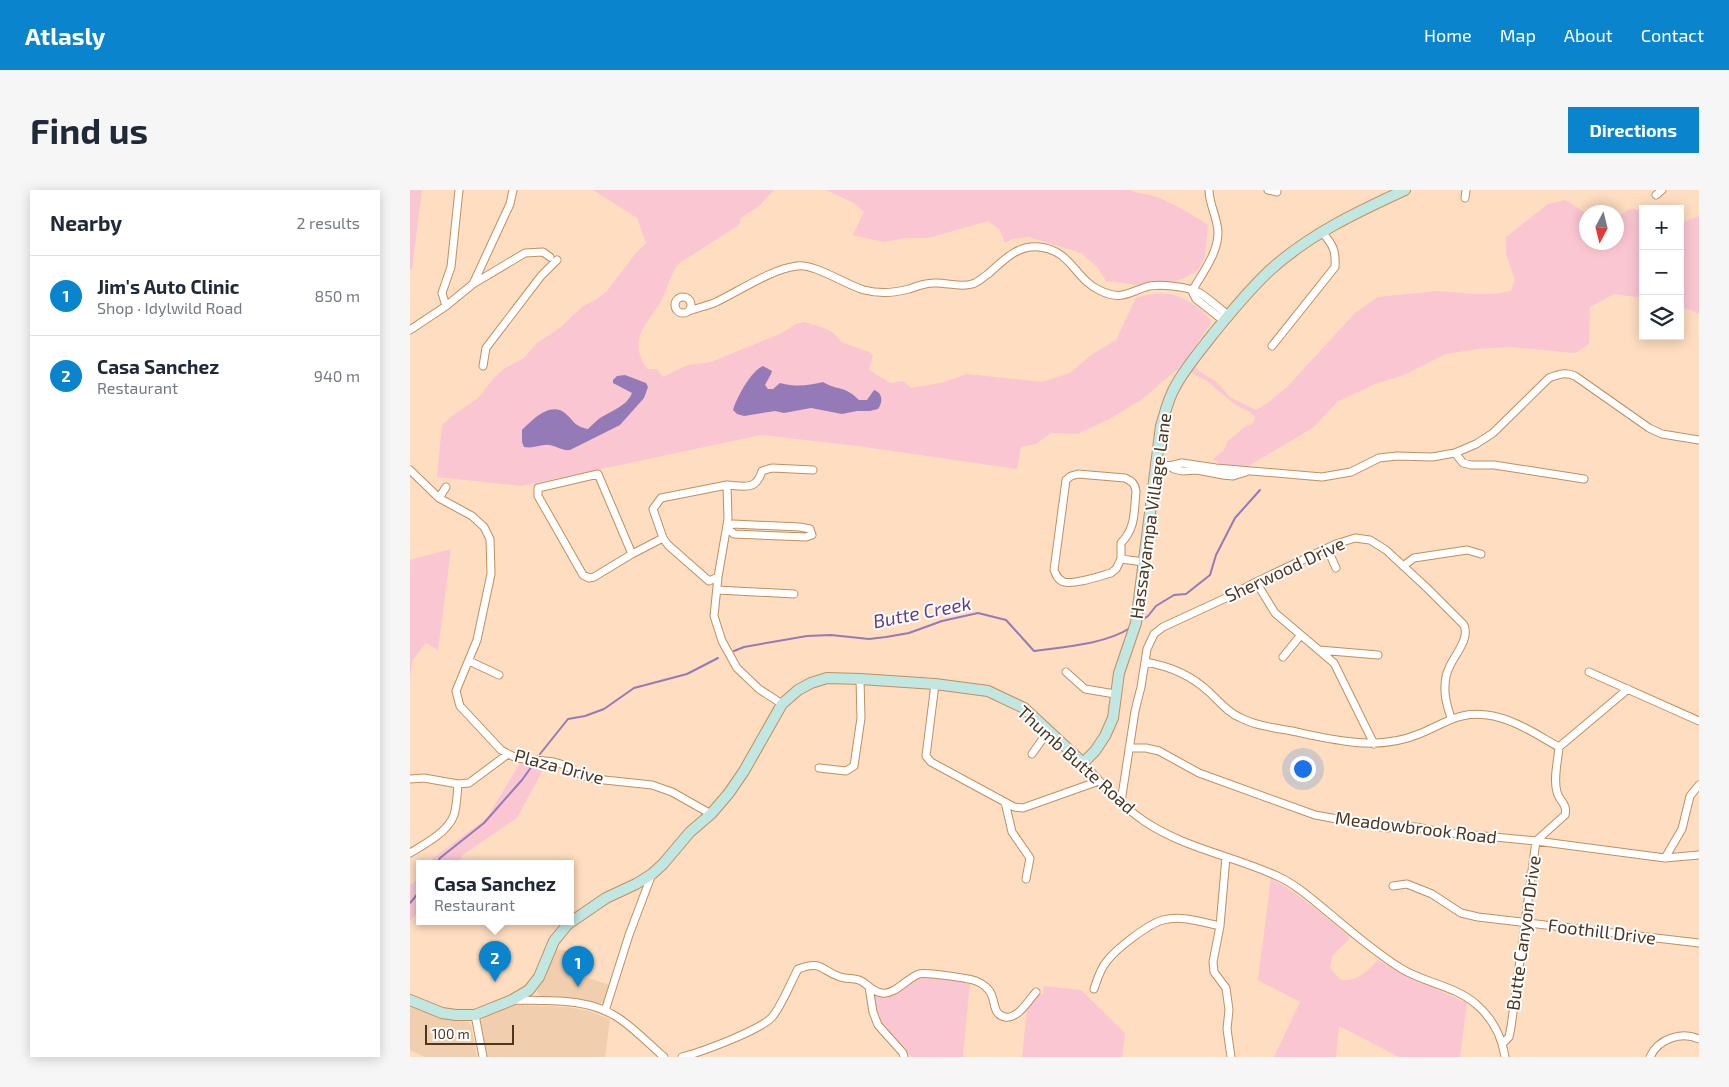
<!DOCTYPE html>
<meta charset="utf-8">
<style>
:root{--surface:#fff;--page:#f6f6f7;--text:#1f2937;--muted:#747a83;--line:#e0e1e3;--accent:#0a85cd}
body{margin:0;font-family:"Exo 2",sans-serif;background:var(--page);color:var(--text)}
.controls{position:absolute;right:15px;top:15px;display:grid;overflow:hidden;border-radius:0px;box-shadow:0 2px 12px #0003}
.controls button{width:45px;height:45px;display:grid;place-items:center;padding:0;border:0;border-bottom:1px solid var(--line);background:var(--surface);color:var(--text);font:25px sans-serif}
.compass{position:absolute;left:1169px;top:15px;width:45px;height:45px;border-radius:50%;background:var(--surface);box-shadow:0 2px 12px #0003;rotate:187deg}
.scale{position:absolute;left:15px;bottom:12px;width:89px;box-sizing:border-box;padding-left:5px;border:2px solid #4c3622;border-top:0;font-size:14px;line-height:18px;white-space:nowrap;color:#4c3622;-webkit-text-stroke:4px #fff;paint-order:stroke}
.you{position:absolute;left:892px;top:578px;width:18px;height:18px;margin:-12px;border:4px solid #fff;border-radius:50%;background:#1a73e8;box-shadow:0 0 0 8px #1a73e833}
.badge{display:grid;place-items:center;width:32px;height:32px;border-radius:50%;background:var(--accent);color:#fff;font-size:16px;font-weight:700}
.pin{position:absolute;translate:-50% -41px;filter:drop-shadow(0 1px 2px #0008)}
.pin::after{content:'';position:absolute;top:26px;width:18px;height:15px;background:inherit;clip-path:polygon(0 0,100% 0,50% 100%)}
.popup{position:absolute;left:6px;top:670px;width:158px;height:65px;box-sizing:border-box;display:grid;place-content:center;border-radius:0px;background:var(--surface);filter:drop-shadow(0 1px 4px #0005);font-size:16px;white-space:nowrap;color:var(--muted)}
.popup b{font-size:19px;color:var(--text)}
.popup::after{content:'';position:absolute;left:50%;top:100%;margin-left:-10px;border:10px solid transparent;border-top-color:var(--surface)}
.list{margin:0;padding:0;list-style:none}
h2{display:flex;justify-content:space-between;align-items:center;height:65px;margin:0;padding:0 20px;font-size:21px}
h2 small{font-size:16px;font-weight:400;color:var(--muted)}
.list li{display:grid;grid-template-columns:32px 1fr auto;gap:15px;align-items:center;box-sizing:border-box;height:80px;padding:0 20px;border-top:1px solid var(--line)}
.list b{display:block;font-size:19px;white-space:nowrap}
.list p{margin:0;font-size:16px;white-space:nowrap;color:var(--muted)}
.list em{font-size:16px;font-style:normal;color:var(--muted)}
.icon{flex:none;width:28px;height:28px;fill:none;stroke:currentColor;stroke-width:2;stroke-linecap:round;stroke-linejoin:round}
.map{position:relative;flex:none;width:1289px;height:867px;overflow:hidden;border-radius:0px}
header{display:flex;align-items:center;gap:30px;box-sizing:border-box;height:70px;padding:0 25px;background:var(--accent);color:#fff}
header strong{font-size:24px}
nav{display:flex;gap:28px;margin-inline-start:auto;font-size:18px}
.intro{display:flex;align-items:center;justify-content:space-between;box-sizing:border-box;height:120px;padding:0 30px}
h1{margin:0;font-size:35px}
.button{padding:12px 22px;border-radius:0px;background:var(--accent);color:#fff;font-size:18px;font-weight:700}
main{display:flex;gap:30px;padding:0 30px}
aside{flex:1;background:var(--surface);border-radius:0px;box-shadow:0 2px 12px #0003}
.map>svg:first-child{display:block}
.built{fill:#f1cead}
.green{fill:#fac6d2}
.water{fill:#957ab8}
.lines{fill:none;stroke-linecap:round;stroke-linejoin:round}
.stream{stroke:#957ab8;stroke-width:2}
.street-casing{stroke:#c18f5e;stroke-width:9}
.secondary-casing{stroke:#c18f5e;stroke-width:12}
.street{stroke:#fff;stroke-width:7}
.secondary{stroke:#c1e7e2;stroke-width:10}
.labels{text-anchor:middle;stroke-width:4;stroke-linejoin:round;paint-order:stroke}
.street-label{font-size:18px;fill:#4c3622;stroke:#fff}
.water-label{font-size:19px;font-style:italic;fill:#613c89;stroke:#fff}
</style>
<header>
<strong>Atlasly</strong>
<nav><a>Home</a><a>Map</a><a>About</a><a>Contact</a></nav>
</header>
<div class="intro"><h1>Find us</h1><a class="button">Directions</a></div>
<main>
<aside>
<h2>Nearby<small>2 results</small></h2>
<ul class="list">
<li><span class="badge">1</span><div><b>Jim's Auto Clinic</b><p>Shop · Idylwild Road</p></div><em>850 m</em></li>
<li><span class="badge">2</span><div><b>Casa Sanchez</b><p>Restaurant</p></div><em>940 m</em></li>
</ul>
</aside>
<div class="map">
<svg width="1289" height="867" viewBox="0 0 1289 867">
<rect width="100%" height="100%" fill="#feddc0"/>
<path class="built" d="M146,759l29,4 -3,23 28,9 -5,17 -9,2 -34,-7 -20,-1 -4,-2 -1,-3 9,-15z
M110,815l47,2 22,4 21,8 -5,38h-118l-6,-36 3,-3 28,-12z
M0,817l33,12 25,3 3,3 6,32h-53l-14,-7z"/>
<path class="green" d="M0,0h12l-10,79 -2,2z
M183,0h181l-14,15 -19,13 -2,7 -61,39c-8,12 -11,26 -18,39 -9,15 -27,32 -20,52 1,4 4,9 7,14h10l6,8 25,-12 23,-3 69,-28 16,-10 8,-2 20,6 10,5 7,9 28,10 4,4 -4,14 21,13 13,-2 8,7 30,-5 26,-9 75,8 28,-9 21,-18 25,-15 20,-42c23,-8 42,-6 61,9 6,5 11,8 14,15l-23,36 12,14 17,10 13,15 26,13 13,-8 18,-15 68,-74 23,-16 60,-6 34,3h21l18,-3 4,-11 -9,-26v-17l42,-33 17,-4 21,13v29h30l1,-24 12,-9 14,1v88l-29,-4 -24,13 -1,37 -14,9 -65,-6 -33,2 -31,5 -42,21 -29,9 -38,18 -23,25 -69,41 -21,-1 -11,-8 11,-9 4,-9 19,-16h3l4,-3 1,-5 -5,-5 -16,-8 -27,-23 -27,-14 -39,33 -30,18 -33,16 -27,-1 -15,11 -15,3 -4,22 -159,-23 -97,-11 -240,51 -84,-9 5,-52 10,-9 26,-18 17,-21 10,-9 19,-10 13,-15 24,-16 22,-21 14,-7 10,-8 29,-38 10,-10 -9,-25z
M416,0h304c7,4 15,3 23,6 15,4 42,20 55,29l-3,31 -7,14 -14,8 -11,4 -22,-1 -15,4 -11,-2 -19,-2 -8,-13 -17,-15 -52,-16 -17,2 -7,4 -5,-13 -12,-9 -60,17h-22l-22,4 -31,-7 11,-23 -10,-9z
M1289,26v98l-19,-8v-82z
M41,359l-13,101 -12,-7 -14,18 -2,18v-119z
M110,573l25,3 -28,52 -53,36 -7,9h-27l2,-4 55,-41z
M10,688v31l-10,12v-36z
M861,688c29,18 54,37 79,60l-18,18 -2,12 11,12c18,1 25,-8 37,-20l27,15 62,28 -7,54h-61l-60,-31 -3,31h-62l26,-55 -42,-22z
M510,786l50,5 -7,76h-50l-6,-3 -26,-30 -6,-10 -1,-20 12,2 7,-1z
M634,796l37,4 44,43 -3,24h-100l5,-47 11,-16h5z"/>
<path class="water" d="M353,176l9,5 -1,3 -6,11 3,4h5l7,-6c16,4 27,3 43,-1 15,9 21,3 36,18h8l7,-10c9,3 9,12 4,19l-8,2h-13l-15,3 -31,-6 -27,5 -9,-2 -31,5 -7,-2 -4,-4c4,-13 18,-39 30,-44z
M215,185l21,8 2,4 -4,11 -24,27 -50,25c-8,1 -13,-4 -21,-5 -8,-1 -15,4 -25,2l-2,-5v-12c10,-10 29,-30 44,-16 9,8 8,12 22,15 4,-4 8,-8 12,-11 11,-7 27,-12 32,-25l-19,-10v-3l4,-4z"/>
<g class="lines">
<path class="stream" d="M732,430l6,-4 8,-10 18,-11 12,-1 24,-19 6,-20 19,-37 25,-28
M324,461l10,-4 63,-11 24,-1 38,4 17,-2 23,-4 33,-12 36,-8 28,7 28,31c29,-4 72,-7 96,-23
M130,564l28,-35 17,-3 19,-7 30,-21 53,-14 31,-16
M27,673l3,-5 44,-35 38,-43 10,-14
M0,713l10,-12"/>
<defs>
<path id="street" d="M858,0l9,2
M1246,5l6,-5
M1055,8l1,-8
M63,94l52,-31 18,-1 7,5
M782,101c10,-17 26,-38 26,-58 0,-15 -9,-28 -9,-43
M782,101l4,8 28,22
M265 115a8 8 0 1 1 16 0a8 8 0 1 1-16 0Z
M36,116l-4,-13 9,-26 8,-77
M279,121c8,-3 17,-5 25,-8 24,-11 57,-34 83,-37 17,-3 49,19 67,24 15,4 30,3 45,-1 8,-3 17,-6 25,-6 12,-1 26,5 38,1 6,-1 11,-7 16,-10 16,-14 29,-29 51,-27 32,3 36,32 60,43 22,11 28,3 47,-3 12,-4 41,0 52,5 8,4 22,17 30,23
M0,140l36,-24 27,-22 37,-80 3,-14
M862,156l63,-79c1,-17 -2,-22 -13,-35
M73,176l3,-18 55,-72 16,-16
M1045,263l8,10 8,2h23l90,14
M745,273l14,3 13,-3 34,5 106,9 29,-5 28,-14 18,-2 35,1 23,-4 21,-9 17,-11 56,-55c10,-4 17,-6 26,-2l74,52 13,6 37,6
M759,276l5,3 8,2 15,-1 26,5 10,1 13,-4
M0,280l29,28 33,18 12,11 6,12 1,35 -14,66 -21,51 4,15 41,44 15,8 38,4 10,3 20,11 11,3 57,6 20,7 39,22
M317,295c18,1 29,6 35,-14l10,-3 41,2
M29,308l7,-11
M323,334l67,3 10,2 2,6 -6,2 -72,-3 -7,-6z
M917,358l9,20
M222,364l-34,-80 -60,14v8l45,79 6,3 5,-1 38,-23 31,-16
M711,369l-5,10 -5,4c-11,3 -37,12 -47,9 -6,-2 -8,-7 -10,-12l12,-90 5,-4 7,-2 47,4c7,3 10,6 11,13 -2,20 0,37 -15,52v16l23,3
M993,376l11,-8 53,-8 14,4
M308,387l10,-58 -1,-34 -66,13 -8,11 10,29 5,7 41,36 9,-4 -4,39 8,25 15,27 22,21 23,15
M846,392l19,31 59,50 40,81
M307,400l77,4
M909,460l59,5
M873,467l17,-21
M59,471l30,14
M735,472c24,4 46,13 64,30 10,9 19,21 32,26 16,8 34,10 51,13 18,4 35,8 52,10 26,4 51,3 75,-7 25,-10 39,-23 68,-19 26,3 50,20 72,32
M656,482l19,17 30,5
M1179,482l110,49
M525,494l-9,72 5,6 83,45 9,1 76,-27
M1149,557l69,-58
M719,558h17l13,3 40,22 116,42 72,13 13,-2 16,1 25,5 95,9 129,17 34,-3
M622,564l17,-24
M673,573c18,20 39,43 61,58 40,27 89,35 133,55 20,9 36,24 52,37 24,20 47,40 73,56 23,14 54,17 75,36 15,13 25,32 28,52
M409,578l27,3 8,-5 7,-48 -1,-39
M0,589l14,-1 34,6c-1,10 -1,21 -4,31 -6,17 -29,29 -44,38
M48,594l11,-1 39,-29
M595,612l7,30 18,26 -4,21
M711,612l14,-91 6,-24 6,-38 7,-15 9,-7 65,-30 28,-15 80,-38 19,-6 15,2 16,10 41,38 37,37c6,15 -10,30 -15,43 -3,6 -4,14 -4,19 -1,11 3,21 6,31
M816,667l-6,69 -7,36 1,10 12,16 3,22 -2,19 4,28
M1255,668l17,-29 8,-33 9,-11
M983,696l14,-2 25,10 29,19 17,4 221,26
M459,797l4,25 5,13 25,28 1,4
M684,799c3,-9 6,-20 13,-28 9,-12 41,-37 56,-41 18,-5 39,2 57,6
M102,810c36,1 77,-3 108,19 16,11 30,26 44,38
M195,821l24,-76 23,-61
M65,825l8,42
M1093,853l6,-6 2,-10 25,-186 29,-26c3,-11 -6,-14 -8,-23 -4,-13 1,-31 2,-45
M272,867c19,-5 80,-27 91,-41 10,-13 17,-32 25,-47 24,-9 22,1 42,8 6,2 13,1 19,3 8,3 13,12 23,13 13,2 25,-15 37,-19 6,-2 49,4 57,7 6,2 14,8 16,15 3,8 2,19 13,21 13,2 23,-16 31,-25
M1240,867c8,-18 31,-26 49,-18"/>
<path id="secondary" d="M0,810l32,13 14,2h19l37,-15 17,-10 10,-13 15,-36 14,-17 38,-26 30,-14 16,-10 11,-10 27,-32 21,-18 18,-21 15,-22 38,-67 16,-14 13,-7 16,-5 33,1 75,5 53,7 36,17 59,55 12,-12 10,-15 8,-18 6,-45 17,-50 25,-197c4,-13 7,-27 14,-39 10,-19 25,-36 38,-53 17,-21 35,-43 55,-62 40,-37 89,-60 137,-82"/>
</defs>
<use href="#street" class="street-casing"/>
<use href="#secondary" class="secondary-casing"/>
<use href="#street" class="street"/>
<use href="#secondary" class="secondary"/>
</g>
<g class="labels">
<g class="street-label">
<text transform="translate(741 326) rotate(-82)" y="6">Hassayampa Village Lane</text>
<text transform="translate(875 380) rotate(-25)" y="6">Sherwood Drive</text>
<text transform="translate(666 570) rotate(42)" y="6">Thumb Butte Road</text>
<text transform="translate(149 577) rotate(15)" y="6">Plaza Drive</text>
<text transform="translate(1006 638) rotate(7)" y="6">Meadowbrook Road</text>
<text transform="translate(1192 742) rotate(7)" y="6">Foothill Drive</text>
<text transform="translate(1114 743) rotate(-82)" y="6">Butte Canyon Drive</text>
</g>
<g class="water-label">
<text transform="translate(512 422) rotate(-11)" y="7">Butte Creek</text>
</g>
</g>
</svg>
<div class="controls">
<button>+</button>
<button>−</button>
<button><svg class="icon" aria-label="layers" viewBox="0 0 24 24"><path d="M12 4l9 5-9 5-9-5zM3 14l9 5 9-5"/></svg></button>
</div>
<svg class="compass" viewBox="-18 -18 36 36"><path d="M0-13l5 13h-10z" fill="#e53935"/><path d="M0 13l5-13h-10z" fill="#747a83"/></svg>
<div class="scale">100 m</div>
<div class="you"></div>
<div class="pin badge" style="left:168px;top:797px">1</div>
<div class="pin badge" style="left:85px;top:792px">2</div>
<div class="popup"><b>Casa Sanchez</b>Restaurant</div>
</div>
</main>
